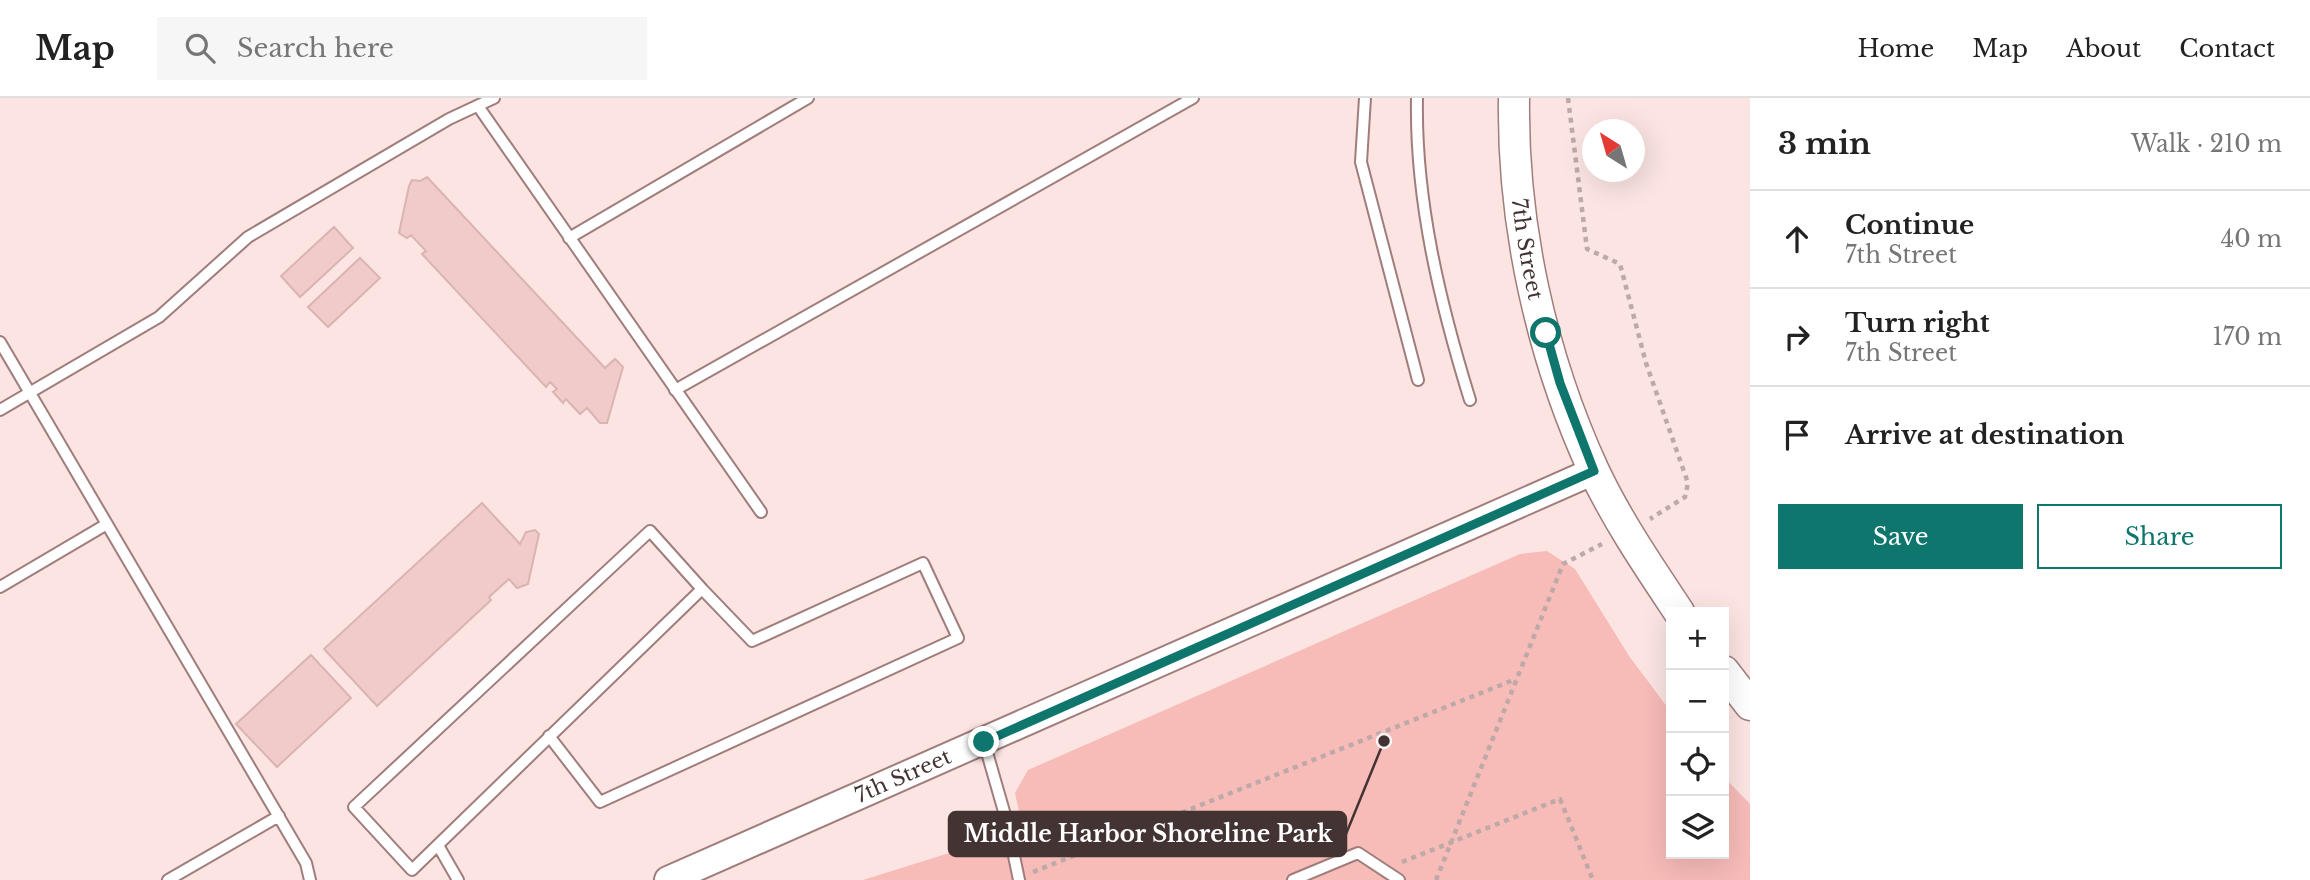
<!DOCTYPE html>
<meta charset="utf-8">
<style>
:root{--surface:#fff;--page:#f6f6f6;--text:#222;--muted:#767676;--line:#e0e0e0;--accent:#0f766e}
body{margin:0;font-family:"Libre Baskerville",serif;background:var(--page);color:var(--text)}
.controls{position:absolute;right:21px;bottom:21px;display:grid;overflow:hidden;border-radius:0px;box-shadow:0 7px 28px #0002}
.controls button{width:63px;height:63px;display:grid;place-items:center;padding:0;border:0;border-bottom:2px solid var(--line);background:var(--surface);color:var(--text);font:35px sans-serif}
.compass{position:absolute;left:1582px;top:21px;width:63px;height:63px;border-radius:50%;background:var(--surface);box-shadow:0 7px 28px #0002;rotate:323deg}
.stop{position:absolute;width:21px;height:21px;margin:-16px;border:5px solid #0f766e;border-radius:50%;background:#fff}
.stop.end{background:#0f766e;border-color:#fff;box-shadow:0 2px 7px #0008}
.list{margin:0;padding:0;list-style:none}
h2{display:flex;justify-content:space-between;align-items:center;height:91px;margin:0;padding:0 28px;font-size:30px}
h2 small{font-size:23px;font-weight:400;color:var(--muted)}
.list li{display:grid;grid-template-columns:46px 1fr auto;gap:21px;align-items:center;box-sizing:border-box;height:98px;padding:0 28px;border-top:2px solid var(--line)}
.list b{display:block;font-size:26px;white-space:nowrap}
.list p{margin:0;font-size:23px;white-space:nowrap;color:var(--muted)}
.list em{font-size:23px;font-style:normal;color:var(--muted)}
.actions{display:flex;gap:14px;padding:21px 28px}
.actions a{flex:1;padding:16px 0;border:2px solid var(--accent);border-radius:0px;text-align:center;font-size:24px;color:var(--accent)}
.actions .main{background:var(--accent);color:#fff}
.icon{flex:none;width:38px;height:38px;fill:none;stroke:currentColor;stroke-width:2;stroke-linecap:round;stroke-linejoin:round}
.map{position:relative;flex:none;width:1750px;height:782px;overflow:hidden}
header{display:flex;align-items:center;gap:42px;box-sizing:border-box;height:98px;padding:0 35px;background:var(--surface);border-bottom:2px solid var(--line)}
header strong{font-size:33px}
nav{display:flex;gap:38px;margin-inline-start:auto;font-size:24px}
.search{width:490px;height:63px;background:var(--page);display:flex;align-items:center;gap:18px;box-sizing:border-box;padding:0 24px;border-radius:0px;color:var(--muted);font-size:26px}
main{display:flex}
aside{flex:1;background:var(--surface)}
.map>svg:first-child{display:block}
.green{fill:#f7bbb8}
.building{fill:#f1cbc9;stroke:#d9b4b2;stroke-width:2}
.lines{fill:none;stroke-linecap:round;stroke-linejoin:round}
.service-casing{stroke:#a07d7c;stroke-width:14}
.tertiary-casing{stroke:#a07d7c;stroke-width:30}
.secondary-casing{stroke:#a07d7c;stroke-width:33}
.path{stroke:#bda9a7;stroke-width:4.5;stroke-dasharray:5 5;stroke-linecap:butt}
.service{stroke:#fff;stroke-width:10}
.tertiary{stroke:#fff;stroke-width:26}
.secondary{stroke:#fff;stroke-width:30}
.route{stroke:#0f766e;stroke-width:9}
.labels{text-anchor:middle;stroke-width:7;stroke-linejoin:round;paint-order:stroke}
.street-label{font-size:21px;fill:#433433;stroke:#fdf5f5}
.leader{fill:none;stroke:#433433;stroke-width:2.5}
.callout-dot{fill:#433433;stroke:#fdf5f5;stroke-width:2.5}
.callout{fill:#433433;stroke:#433433;stroke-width:2.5}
.callout-label{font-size:23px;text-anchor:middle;font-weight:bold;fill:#fff}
</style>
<header>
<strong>Map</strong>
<div class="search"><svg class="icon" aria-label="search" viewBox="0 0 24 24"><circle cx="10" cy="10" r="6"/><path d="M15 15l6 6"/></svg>Search here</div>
<nav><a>Home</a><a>Map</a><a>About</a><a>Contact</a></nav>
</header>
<main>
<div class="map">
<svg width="1750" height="782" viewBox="0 0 1750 782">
<rect width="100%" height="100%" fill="#fbe4e2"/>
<path class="green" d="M1547,453l28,18 54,87 42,56v142h53v-77l26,27v76h-887l160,-50 -8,-37 13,-23 492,-216z"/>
<path class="building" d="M427,79l178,191 10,-9 8,8 -16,56h-7l-13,-15 -7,6 -14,-15 -3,4 -10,-11 4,-3 -7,-7 -4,5 -124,-133 4,-3 -15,-16 -4,3 -8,-5 10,-47 3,-6 8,1z
M334,129l19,21 -53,49 -19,-21z
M360,160l20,20 -52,49 -20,-20z
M482,405l38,41 6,-12 9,-2 4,4 -11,50 -11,4 -8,-9 -20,18 2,3 -114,106 -53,-57z
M311,557l40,43 -74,69 -41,-43z"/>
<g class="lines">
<defs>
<path id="service" d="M1365,0l-4,64 57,218
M1417,0c-2,102 23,205 53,302
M478,8l283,406
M569,140l239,-140
M0,244l306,521 4,17
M675,292l518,-292
M0,312l159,-93 89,-80 201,-118 45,-21
M650,433l52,58 -290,281 -58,-63z
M0,489l107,-63
M549,638l51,66 358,-164 -35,-75 -171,78 -50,-52
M984,644l23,80 12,58
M439,749l19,33
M168,782l111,-64
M1293,782l65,-27 41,27"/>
<g id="tertiary">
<path id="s1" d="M668,782l926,-409"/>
</g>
<g id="secondary">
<path id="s2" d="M1514,0c-2,126 27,258 80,373 23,49 55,96 85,141"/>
<path d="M1724,573l26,34"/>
</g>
</defs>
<use href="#service" class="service-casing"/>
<use href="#tertiary" class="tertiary-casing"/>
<use href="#secondary" class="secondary-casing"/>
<path class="path" d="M1568,0l19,151 33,15 26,99 42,120 -3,14 -35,22
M1402,764l158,-63 33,81
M1033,774l483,-193
M1436,782l127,-316 39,-20"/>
<use href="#service" class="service"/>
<use href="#tertiary" class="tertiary"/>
<use href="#secondary" class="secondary"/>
</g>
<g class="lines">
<path class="route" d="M984,644l610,-271 -34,-88 -14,-50"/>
</g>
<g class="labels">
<g class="street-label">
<text dy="7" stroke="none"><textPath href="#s2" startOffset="152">7th Street</textPath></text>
<text dy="7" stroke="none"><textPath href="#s1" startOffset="257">7th Street</textPath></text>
</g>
</g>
<path class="leader" d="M1384 643L1346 736"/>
<circle class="callout-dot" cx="1384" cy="643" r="7"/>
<rect class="callout" x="949" y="714" width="397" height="44" rx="7"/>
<g class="callout-label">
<text x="1148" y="744">Middle Harbor Shoreline Park</text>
</g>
</svg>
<div class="controls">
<button>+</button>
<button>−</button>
<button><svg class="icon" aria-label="locate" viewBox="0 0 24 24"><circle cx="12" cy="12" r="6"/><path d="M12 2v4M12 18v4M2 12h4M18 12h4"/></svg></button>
<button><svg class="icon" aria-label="layers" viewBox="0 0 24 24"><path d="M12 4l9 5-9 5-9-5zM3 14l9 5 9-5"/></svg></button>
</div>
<svg class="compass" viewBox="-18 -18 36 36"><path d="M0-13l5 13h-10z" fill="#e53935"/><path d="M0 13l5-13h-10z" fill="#767676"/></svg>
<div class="stop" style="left:1546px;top:235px"></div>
<div class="stop end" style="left:984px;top:644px"></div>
</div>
<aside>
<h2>3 min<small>Walk · 210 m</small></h2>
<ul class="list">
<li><svg class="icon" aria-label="ahead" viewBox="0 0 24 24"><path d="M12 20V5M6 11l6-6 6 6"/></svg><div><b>Continue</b><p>7th Street</p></div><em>40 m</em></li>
<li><svg class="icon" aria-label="right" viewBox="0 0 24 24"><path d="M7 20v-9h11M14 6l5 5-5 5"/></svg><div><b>Turn right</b><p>7th Street</p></div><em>170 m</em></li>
<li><svg class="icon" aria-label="arrive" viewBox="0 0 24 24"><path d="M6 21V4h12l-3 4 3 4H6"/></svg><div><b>Arrive at destination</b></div></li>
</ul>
<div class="actions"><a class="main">Save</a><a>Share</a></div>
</aside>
</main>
